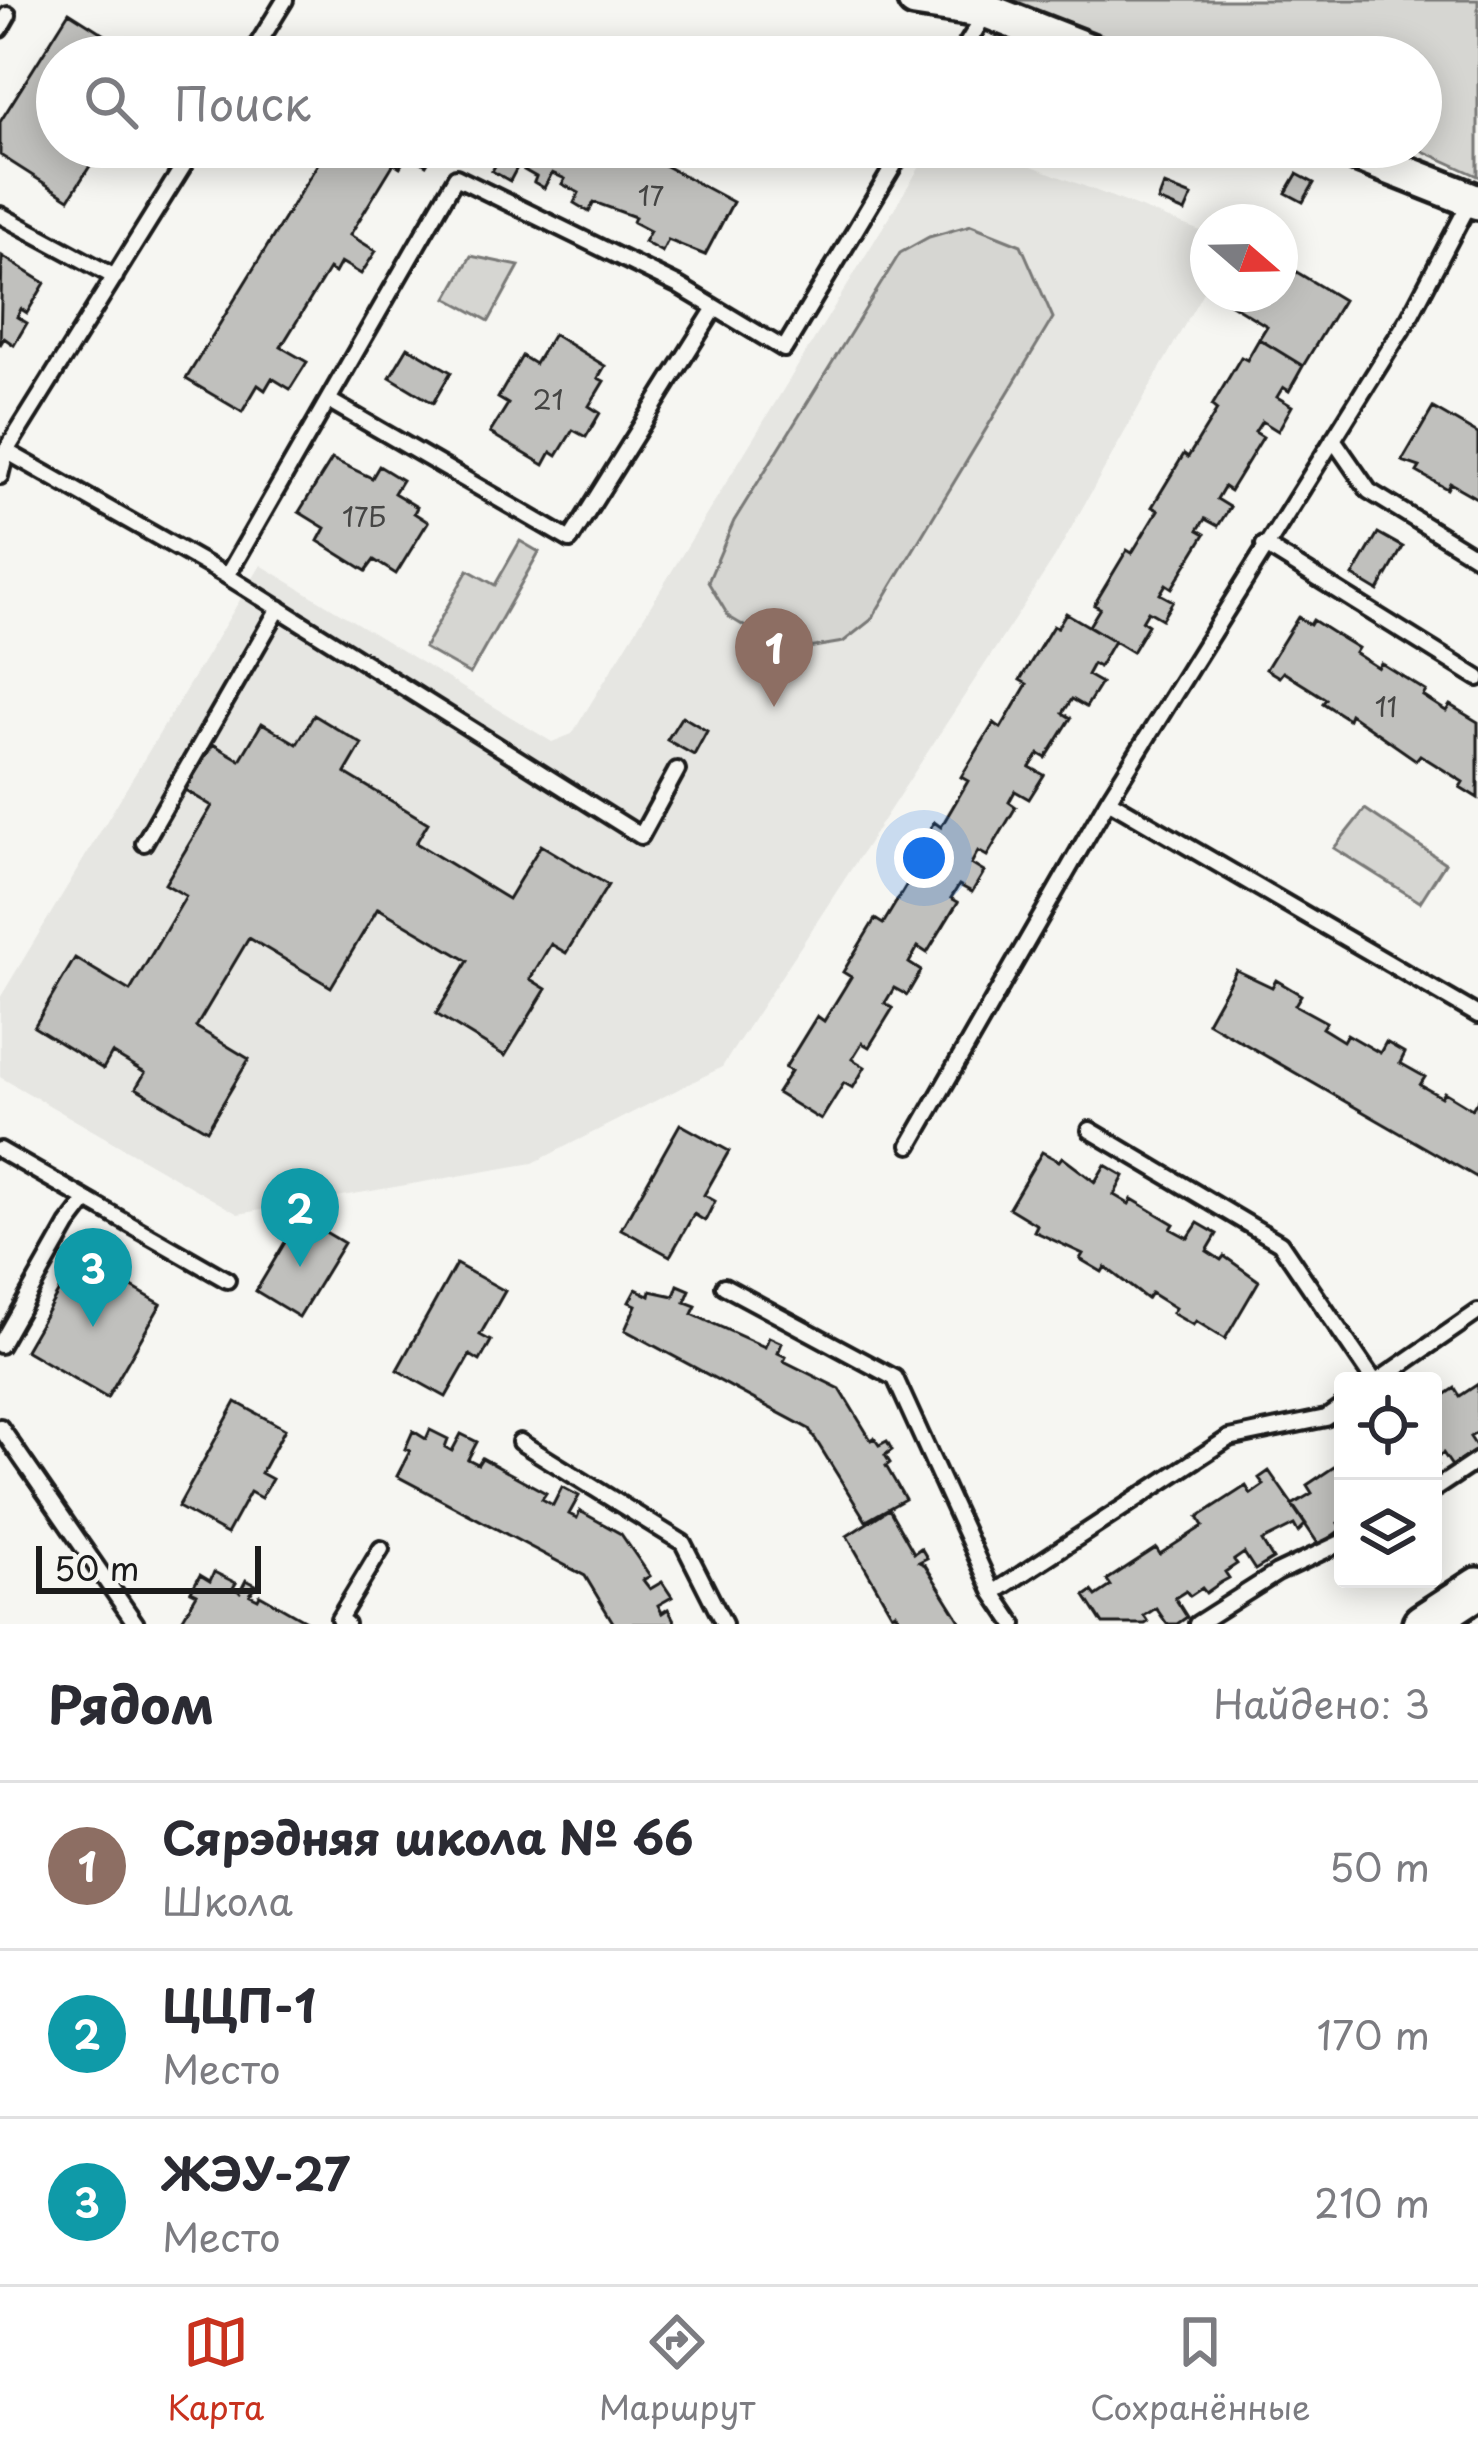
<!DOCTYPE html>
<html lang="ru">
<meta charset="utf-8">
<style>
:root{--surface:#fff;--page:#f2f2f3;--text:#2b2b33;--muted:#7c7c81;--line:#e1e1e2;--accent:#c8321e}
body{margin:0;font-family:"Playpen Sans",sans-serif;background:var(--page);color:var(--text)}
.controls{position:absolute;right:36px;bottom:36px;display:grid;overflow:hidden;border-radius:12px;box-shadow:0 6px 30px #0003}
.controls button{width:108px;height:108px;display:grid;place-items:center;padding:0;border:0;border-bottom:3px solid var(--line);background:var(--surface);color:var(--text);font:60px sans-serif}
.compass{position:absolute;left:1190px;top:204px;width:108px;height:108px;border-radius:50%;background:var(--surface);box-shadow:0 6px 30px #0003;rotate:110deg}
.scale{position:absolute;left:36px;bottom:30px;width:225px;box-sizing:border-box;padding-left:12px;border:6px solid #1c1c1c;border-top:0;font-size:33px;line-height:42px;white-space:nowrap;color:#1c1c1c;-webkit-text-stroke:9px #f6f6f2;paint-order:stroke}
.you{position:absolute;left:924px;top:858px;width:42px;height:42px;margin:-30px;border:9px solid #fff;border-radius:50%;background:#1a73e8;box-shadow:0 0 0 18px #1a73e833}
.badge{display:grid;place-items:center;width:78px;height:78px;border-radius:50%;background:var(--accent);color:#fff;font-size:39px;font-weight:700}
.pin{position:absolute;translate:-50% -99px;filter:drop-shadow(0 3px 6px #0008)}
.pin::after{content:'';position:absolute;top:63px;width:42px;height:36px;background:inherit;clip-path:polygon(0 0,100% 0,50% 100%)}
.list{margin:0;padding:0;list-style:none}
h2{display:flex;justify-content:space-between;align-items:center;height:156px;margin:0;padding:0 48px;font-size:51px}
h2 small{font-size:39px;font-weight:400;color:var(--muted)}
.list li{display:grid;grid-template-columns:78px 1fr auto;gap:36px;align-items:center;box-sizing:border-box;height:168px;padding:0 48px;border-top:3px solid var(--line)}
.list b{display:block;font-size:45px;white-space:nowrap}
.list p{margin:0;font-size:39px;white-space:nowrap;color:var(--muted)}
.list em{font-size:39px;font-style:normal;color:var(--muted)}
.icon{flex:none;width:66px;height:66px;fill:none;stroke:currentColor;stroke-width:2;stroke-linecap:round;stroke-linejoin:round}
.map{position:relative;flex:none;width:1478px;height:1624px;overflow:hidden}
.search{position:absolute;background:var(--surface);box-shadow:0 6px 30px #0003;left:36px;right:36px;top:36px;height:132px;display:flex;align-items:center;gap:30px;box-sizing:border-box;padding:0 42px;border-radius:66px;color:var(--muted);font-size:45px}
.sheet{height:660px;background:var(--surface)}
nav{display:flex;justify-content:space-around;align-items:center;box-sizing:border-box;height:168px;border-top:3px solid var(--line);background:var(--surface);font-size:33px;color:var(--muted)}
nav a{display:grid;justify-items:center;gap:6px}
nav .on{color:var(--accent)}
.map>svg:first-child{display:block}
.built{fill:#e6e6e2}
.green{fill:#d6d6d2;stroke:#797977;stroke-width:3}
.building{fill:#c0c0bd;stroke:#1c1c1c;stroke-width:3}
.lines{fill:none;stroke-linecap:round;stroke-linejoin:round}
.service-casing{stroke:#1c1c1c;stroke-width:22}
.tertiary-casing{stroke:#1c1c1c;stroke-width:42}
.secondary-casing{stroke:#1c1c1c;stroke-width:48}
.service{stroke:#f6f6f2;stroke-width:14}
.tertiary{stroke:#f6f6f2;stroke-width:33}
.secondary{stroke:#f6f6f2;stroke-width:39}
.labels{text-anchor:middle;stroke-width:9;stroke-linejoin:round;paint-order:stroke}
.number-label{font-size:27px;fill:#454544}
</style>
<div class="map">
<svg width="1478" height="1624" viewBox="0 0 1478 1624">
<rect width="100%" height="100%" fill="#f6f6f2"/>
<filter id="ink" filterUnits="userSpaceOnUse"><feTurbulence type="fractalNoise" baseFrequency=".00833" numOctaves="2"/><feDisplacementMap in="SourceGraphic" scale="24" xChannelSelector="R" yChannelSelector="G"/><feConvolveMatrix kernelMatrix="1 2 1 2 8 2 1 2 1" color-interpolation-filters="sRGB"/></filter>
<g filter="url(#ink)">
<path class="built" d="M932,147h51l225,87v49l-153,274 -333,510 -189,96 -295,51 -238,-137v-79l261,-433 291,177 20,-8z"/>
<path class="green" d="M963,0h515v176l-64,-29h7v-90h-261z
M971,225l50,20 32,73 -182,302 -28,22 -35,6 -34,-4 -45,-27 -21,-35 26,-61 166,-268 29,-16z
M471,256l48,10 -30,55 -42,-23z
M520,541l19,11 -69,122 -46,-26 44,-78 27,15z
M1365,809l80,54 -25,39 -86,-54z"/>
<path class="building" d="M69,12l71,45h-83v90h45l-33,52 -69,-44v-33z
M328,147h109l-11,18 -18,-11 -8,13 -6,-4 -44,72 26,16 -15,23 -20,-12 -6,11 -6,-4 -48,78 26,15 -17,27 -18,-11 -7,12 -7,-5 -16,27 -56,-33z
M483,147h147l103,55 -28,53 -37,-15 -6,12 -18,-10 6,-11 -17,-9 2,-5 -41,-15 -5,10 -15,-9 5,-10 -17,-9 3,-5 -13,-6 -8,15 -10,-6 2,-5 -12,-7 3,-4 -7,-4 -10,19 -18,-10 11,-19 -6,-3 -2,4z
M1297,174l17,9 -11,19 -17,-9z
M1164,185l28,11 -7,16 -27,-11z
M2,256l43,27 -18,30 -6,-4 -4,8 10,6 -13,22 -10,-7 -4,7z
M1280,262l63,38 -40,66 -44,-27 8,-13 -43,-26 3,-6h53z
M553,334l52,32 -7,12 6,3 -15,25 11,7 -14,24 -13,-7 -16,26 -6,-4 -7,13 -54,-32 18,-29 -10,-6 24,-42 13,8z
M1259,339l44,27 -14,25 -6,-4 -6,10 15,9 -14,25 -16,-10 -7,11 8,5 -33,54 -6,-4 -7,12 13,8 -12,19 -13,-7 -7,11 7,4 -33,54 -6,-4 -6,10 13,7 -11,18 -14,-8 -6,10 6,4 -16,27 -43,-26 11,-18 -6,-3 33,-55 5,3 26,-43 -6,-3 32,-53 4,3 29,-47 -5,-4 29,-49 6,3z
M408,347l43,25 -18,31 -43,-26z
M1433,408l45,26v65l-28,-16 -3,6 -30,-17 3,-5 -18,-6z
M332,459l40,19 7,-12 23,14 -8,13 23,14 -3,6 14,9 -32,52 -22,-14 -8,11 -48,-30 7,-13 -26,-16z
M1378,533l25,14 -25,44 -25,-15z
M1066,613l48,28 -15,26 -6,-3 -6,11 14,8 -15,24 -14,-8 -9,14 8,5 -25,40 -7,-4 -9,13 14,8 -15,24 -14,-8 -6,11 7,5 -29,49 -9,-5 -7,13 13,8 -12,20 -13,-7 -8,13 7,4 -31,51 -9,-6 -9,16 12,8 -14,24 -13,-7 -9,15 8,5 -24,39 -7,-4 -10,16 13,8 -12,21 -9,-5 -23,37 -44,-27 14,-22 -6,-3 32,-52 7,5 27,-44 -8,-5 32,-53 8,5 27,-45 -8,-4 32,-53 7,5 27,-46 -7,-4 33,-54 7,5 26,-44 -7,-4 33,-54 4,2z
M1298,617l12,8 3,-5 22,14 23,14 -3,5 23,15 3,-5 45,28 -3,5 23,15 4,-6 28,17v76l-18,-11 3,-5 -43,-27 -4,5 -66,-46 -2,5 -25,-16 3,-4 -43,-27 -4,5 -13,-8z
M314,715l48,29 -17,29 83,50 -12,20 92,56 33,-54 67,40 -42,68 -15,-9 -21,35 16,10 -41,67 -69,-42 32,-53 -90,-53 -47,79 -82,-49 -53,89 53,32 -42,71 -71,-42 9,-15 -33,-20 -9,16 -69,-42 41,-69 55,33 56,-95 -21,-12 47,-78 -27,-16 28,-46 27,16 22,-37 35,21z
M682,716l25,15 -13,24 -27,-15z
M1236,970l36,17 4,-7 25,15 -6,10 31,17 -4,6 21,13 4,-7 33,19 6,-11 19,11 -5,10 25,14 -5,8 21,12 3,-5 28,17 6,-9v78l-271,-156z
M680,1124l49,27 -25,44 11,6 -10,20 -11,-7 -24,42 -49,-27z
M1042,1152l17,9 3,-4 33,25 10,-17 19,11 -10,19 15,9 3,-5 42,25 -3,5 17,9 10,-15 19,11 -10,17 14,9 3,-4 35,25 -34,58 -29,-18 -3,4 -21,-12 3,-5 -24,-15 -4,6 -42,-32 -3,5 -22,-13 3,-5 -49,-23 3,-6 -28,-17z
M300,1217l44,26 -45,74 -43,-26z
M79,1256l82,48 -54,94 -82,-48z
M456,1264l49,27 -25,44 11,6 -11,20 -10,-6 -24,42 -49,-27z
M678,1285l12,5 -5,12 11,4 -4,8 73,33 4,-10 13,6 -4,10 8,4 -2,4 56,28 31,51 3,-2 5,7 8,-4 5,9 -7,5 5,8 -4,3 19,33 -39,22 -57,-92 -184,-99 11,-25 -7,-3 7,-13 14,7 1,-5 23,5z
M1478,1384v48l-8,5 8,12 -26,17 -9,-13 -9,6 4,6 -5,3v-65l22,-15 5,8z
M236,1402l49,27 -24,44 11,6 -11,19 -11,-6 -23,42 -49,-27z
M430,1430l18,9 -3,8 7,4 9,-17 16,8 -9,17 10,5 4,-6 64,35 -4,6 11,6 9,-18 17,9 -10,18 8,4 3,-7 41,23 29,42 -7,4 7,9 12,-7 10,15 -14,8 4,8 6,-4 8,15h-62l-29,-48 -188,-100 13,-25 -5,-2 8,-18 13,8z
M1343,1461v59l-5,3 4,6 -23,16 -27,-40 20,-12 -5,-8z
M1269,1471l37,53 -8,8 -4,-7 -32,16 11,18 -18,11 -11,-17 -10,7 3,4 -12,8 4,6 -9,5 -14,10 -4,-5 -12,8 -4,-5 -11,7 12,19 -10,7h-10l-11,-16 -12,8 4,6 -3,2h-42l-18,-28 7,-5 4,5 15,-10 -4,-6 49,-32 4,6 43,-28 -5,-9 48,-31 5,8 13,-9 -5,-7z
M889,1509l25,44 7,-5 6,10 -8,4 6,3 37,59h-59l-8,-12 -3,2 -45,-78z
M214,1572l22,11 -3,5 7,4 6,-12 10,5 -6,10 8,4 2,-4 51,29h-116l-12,-6 14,-24 -6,-3 9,-16 10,6z"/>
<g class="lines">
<defs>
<path id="service" d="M0,29l8,-14
M250,57l35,-57
M959,57l28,-46
M195,147l-189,304 221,125 101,-176
M0,215l115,62
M715,308l-145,232 -242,-140 128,-223 223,109 105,63 121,-202
M1333,439l36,52 109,67
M0,476l6,-25
M1264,545l214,133
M227,576l414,260 36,-66
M1108,800l370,215
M144,843l135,-235
M1090,1130l190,113 94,138
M910,1145l198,-345 301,-482 62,-118
M0,1150l87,50
M724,1286l171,92 98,215
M0,1345l68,-120 19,-25 140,80
M1378,1381l100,-69
M0,1427l136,197
M520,1442l163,101 41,81
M1433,1490l45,-30
M346,1624l-7,-5 42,-70
M1014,1624l-21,-31 236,-155 97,-20 17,-12
M1197,1624l80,-51 66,-31"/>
<path id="tertiary" d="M915,0l72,11 118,46
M1339,147l139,55"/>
<path id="secondary" d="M1423,1624l55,-36"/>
</defs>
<use href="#service" class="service-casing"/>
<use href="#tertiary" class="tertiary-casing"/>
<use href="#secondary" class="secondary-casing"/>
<use href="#service" class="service"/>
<use href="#tertiary" class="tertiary"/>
<use href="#secondary" class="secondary"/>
</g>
</g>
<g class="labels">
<g class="number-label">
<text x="651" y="206">17</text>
<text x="548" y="410">21</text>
<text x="364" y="527">17Б</text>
<text x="1386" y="717">11</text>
</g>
</g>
</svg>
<div class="controls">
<button><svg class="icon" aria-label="locate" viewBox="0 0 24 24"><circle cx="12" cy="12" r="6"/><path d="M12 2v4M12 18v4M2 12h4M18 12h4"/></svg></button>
<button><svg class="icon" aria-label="layers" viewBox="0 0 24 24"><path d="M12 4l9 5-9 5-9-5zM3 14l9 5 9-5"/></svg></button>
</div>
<svg class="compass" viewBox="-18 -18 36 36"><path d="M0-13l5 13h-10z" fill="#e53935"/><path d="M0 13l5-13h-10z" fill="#7c7c81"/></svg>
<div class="scale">50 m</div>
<div class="you"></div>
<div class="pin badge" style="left:774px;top:707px;background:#8d6e63">1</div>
<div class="pin badge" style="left:300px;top:1267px;background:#0f9aa8">2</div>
<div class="pin badge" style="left:93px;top:1327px;background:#0f9aa8">3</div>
<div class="search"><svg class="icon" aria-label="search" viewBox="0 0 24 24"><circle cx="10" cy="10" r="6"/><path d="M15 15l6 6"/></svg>Поиск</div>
</div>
<section class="sheet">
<h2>Рядом<small>Найдено: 3</small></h2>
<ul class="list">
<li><span class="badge" style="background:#8d6e63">1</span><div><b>Сярэдняя школа № 66</b><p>Школа</p></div><em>50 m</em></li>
<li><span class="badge" style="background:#0f9aa8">2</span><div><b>ЦЦП-1</b><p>Место</p></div><em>170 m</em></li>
<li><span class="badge" style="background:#0f9aa8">3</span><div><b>ЖЭУ-27</b><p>Место</p></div><em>210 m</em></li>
</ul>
</section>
<nav>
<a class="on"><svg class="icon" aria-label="map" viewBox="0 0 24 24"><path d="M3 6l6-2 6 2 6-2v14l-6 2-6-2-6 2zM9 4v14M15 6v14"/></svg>Карта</a>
<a><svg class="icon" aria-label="directions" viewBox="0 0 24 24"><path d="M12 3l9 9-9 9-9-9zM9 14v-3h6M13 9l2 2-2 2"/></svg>Маршрут</a>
<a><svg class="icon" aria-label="saved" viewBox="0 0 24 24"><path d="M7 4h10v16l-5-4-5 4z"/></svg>Сохранённые</a>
</nav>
